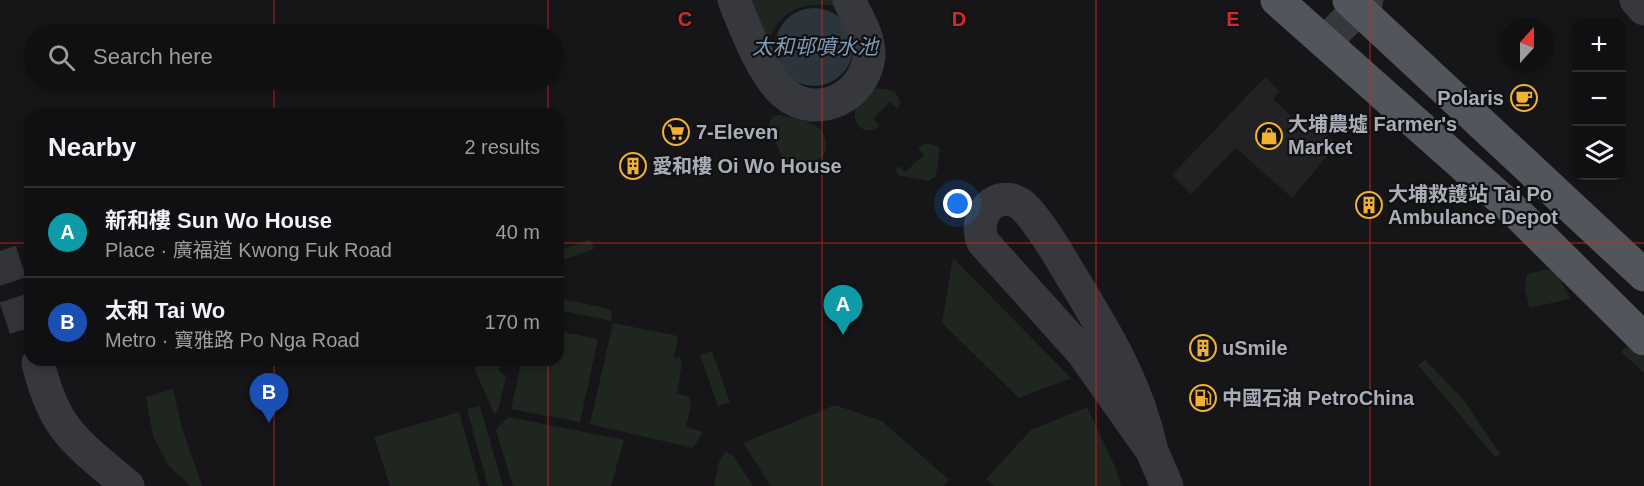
<!DOCTYPE html>
<meta charset="utf-8">
<style>
:root{--surface:#101012;--page:#1e1e20;--text:#f1f3f6;--muted:#9c9d9f;--line:#303032;--accent:#0f766e}
body{margin:0;font-family:Helvetica,"Noto Sans TC",sans-serif;background:var(--page);color:var(--text)}
.controls{position:absolute;right:18px;top:18px;display:grid;overflow:hidden;border-radius:12px;box-shadow:0 3px 9px #0003}
.controls button{width:54px;height:54px;display:grid;place-items:center;padding:0;border:0;border-bottom:2px solid var(--line);background:var(--surface);color:var(--text);font:30px sans-serif}
.compass{position:absolute;left:1500px;top:18px;width:54px;height:54px;border-radius:50%;background:var(--surface);box-shadow:0 3px 9px #0003;rotate:21deg}
.you{position:absolute;left:958px;top:204px;width:21px;height:21px;margin:-15px;border:4px solid #fff;border-radius:50%;background:#1a73e8;box-shadow:0 0 0 9px #1a73e833}
.badge{display:grid;place-items:center;width:39px;height:39px;border-radius:50%;background:var(--accent);color:#fff;font-size:20px;font-weight:700}
.pin{position:absolute;translate:-50% -50px;filter:drop-shadow(0 2px 3px #0008)}
.pin::after{content:'';position:absolute;top:32px;width:21px;height:18px;background:inherit;clip-path:polygon(0 0,100% 0,50% 100%)}
.list{margin:0;padding:0;list-style:none}
h2{display:flex;justify-content:space-between;align-items:center;height:78px;margin:0;padding:0 24px;font-size:26px}
h2 small{font-size:20px;font-weight:400;color:var(--muted)}
.list li{display:grid;grid-template-columns:39px 1fr auto;gap:18px;align-items:center;box-sizing:border-box;height:90px;padding:0 24px;border-top:2px solid var(--line)}
.list b{display:block;font-size:22px;white-space:nowrap}
.list p{margin:0;font-size:20px;white-space:nowrap;color:var(--muted)}
.list em{font-size:20px;font-style:normal;color:var(--muted)}
.icon{flex:none;width:33px;height:33px;fill:none;stroke:currentColor;stroke-width:2;stroke-linecap:round;stroke-linejoin:round}
.map{position:relative;flex:none;width:1644px;height:486px;overflow:hidden}
.search{position:absolute;background:var(--surface);box-shadow:0 3px 9px #0003;left:24px;top:24px;width:540px;height:66px;display:flex;align-items:center;gap:15px;box-sizing:border-box;padding:0 21px;border-radius:33px;color:var(--muted);font-size:22px}
.panel{position:absolute;background:var(--surface);box-shadow:0 3px 9px #0003;left:24px;top:108px;width:540px;height:258px;border-radius:18px}
.map>svg:first-child{display:block}
.built{fill:#222225}
.green{fill:#1e261f}
.water{fill:#2c353c}
.lines{fill:none;stroke-linecap:round;stroke-linejoin:round}
.minor-tunnel{stroke:#333438;stroke-width:33;stroke-dasharray:33 16;stroke-linecap:butt}
.minor{stroke:#37383d;stroke-width:33}
.major{stroke:#53555c;stroke-width:33}
.grid{fill:none;stroke:#d62828;stroke-width:1.5;stroke-opacity:0.55}
.labels{text-anchor:middle;stroke-width:4.5;stroke-linejoin:round;paint-order:stroke}
.poi-label{font-size:20px;font-weight:bold;fill:#a8adb8;stroke:#111113;text-anchor:start}
.water-label{font-size:21px;font-style:italic;fill:#7f9bb3;stroke:#111113}
.grid-label{font-size:20px;text-anchor:middle;font-weight:bold;fill:#d62828;stroke:#111113;stroke-width:4.5;stroke-linejoin:round;paint-order:stroke}
</style>
<div class="map">
<svg width="1644" height="486" viewBox="0 0 1644 486">
<rect width="100%" height="100%" fill="#161618"/>
<path class="built" d="M1265,77l15,14 -7,8 30,28 8,-8 26,25 -45,54 -56,-50 -45,46 -19,-19z"/>
<path class="green" d="M747,0h93l-4,6c-37,-6 -62,8 -70,44z
M876,89c12,-1 23,1 24,15l-3,5 -7,-7 -17,16 7,8c-26,18 -39,-25 -4,-37z
M778,115c18,3 49,6 48,31 0,5 -2,10 -6,12 -7,5 -20,7 -28,9l-7,-3 -15,-35v-7l2,-5z
M925,143l12,3 3,3 -4,27 -7,5 -31,-6 -2,-6 3,-3 6,6 19,-17 -6,-7z
M590,239l4,10 -36,13v-11z
M953,258l118,120 -52,20 -77,-75z
M1555,268l15,31 -41,9 -4,-20 2,-14z
M558,298l52,11 2,3 -1,9 -53,-11z
M613,323l65,13 -4,22 6,-1 2,6 -5,30 12,4 2,8 -5,22 17,5 -10,16 -103,-24z
M558,331l40,8 -18,83 -69,-13 11,-49h36z
M1629,344l15,14v15l-23,-21z
M712,351l18,51 -12,4 -18,-51z
M471,360h30l-2,11 7,5 -8,35 -4,3z
M1425,360l38,39 37,55 -5,3 -77,-92z
M173,389l9,39 20,58h-11l-22,-20 -16,-30 -7,-39z
M835,405l47,16 67,59 -6,6h-172l-28,-43z
M480,406l23,80h-15l-21,-77z
M1087,407l28,60 6,19h-127l-8,-7 45,-49z
M459,412l21,74h-90l-16,-49z
M508,417l116,23 -13,46h-98l-17,-56z
M726,451l7,5 20,30h-39l5,-24z"/>
<path class="water" d="M775 47a39 39 0 1 1 78 0a39 39 0 1 1-78 0Z"/>
<g class="lines">
<path class="minor-tunnel" d="M0,251l30,91"/>
<path class="minor" d="M734,0c11,27 28,74 50,93 33,28 81,4 85,-37 1,-19 -12,-39 -20,-56
M1636,0l8,9
M1325,42l42,-42
M38,363c5,19 11,40 22,57 16,26 45,46 68,66
M1152,451c-14,-65 -43,-113 -77,-169 -15,-24 -29,-51 -48,-72 -22,-26 -57,-1 -44,32l99,110 70,99 15,35"/>
<path class="major" d="M1277,0l240,213 127,126
M1349,0l295,275"/>
</g>
<path class="grid" d="M274,0v34M548,0v34M822,0v486M1096,0v486M1370,0v486M274,80v34M548,80v34M0,243h30M558,243h1086M274,360v126M548,360v126"/>
<defs>
<symbol id="cafe-ring" viewBox="-11 -11 22 22"><circle r="9.5" fill="#111113" stroke="#f2b134" stroke-width="1.5"/><path d="M-5.5-4.5H6V0H3Q3 3.5 0 3.5H-2.5Q-5.5 3.5-5.5 0ZM3-3.2v2h1.7v-2ZM-6 4.5H4V6H-6Z" fill="#f2b134"/></symbol>
<symbol id="supermarket-ring" viewBox="-11 -11 22 22"><circle r="9.5" fill="#111113" stroke="#f2b134" stroke-width="1.5"/><path d="M-6-5.5h2.5l.6 2H6L4.5 2H-2.5L-4.4-4H-6ZM-1.5 3.2a1.3 1.3 0 1 0 .1 0ZM3 3.2a1.3 1.3 0 1 0 .1 0Z" fill="#f2b134"/></symbol>
<symbol id="shop-ring" viewBox="-11 -11 22 22"><circle r="9.5" fill="#111113" stroke="#f2b134" stroke-width="1.5"/><path d="M-5-2.5h2.3a2.7 3.5 0 0 1 5.4 0H5L5.5 6h-11ZM-1.5-2.5h3a1.5 2.3 0 0 0-3 0Z" fill="#f2b134"/></symbol>
<symbol id="building-ring" viewBox="-11 -11 22 22"><circle r="9.5" fill="#111113" stroke="#f2b134" stroke-width="1.5"/><path d="M-4-6H4V6H1V3H-1V6H-4ZM-2.5-4.3h1.7v1.8h-1.7ZM.8-4.3h1.7v1.8H.8ZM-2.5-1h1.7V.8h-1.7ZM.8-1h1.7V.8H.8Z" fill="#f2b134"/></symbol>
<symbol id="fuel-ring" viewBox="-11 -11 22 22"><circle r="9.5" fill="#111113" stroke="#f2b134" stroke-width="1.5"/><path d="M-5.5-6h7V0h2V4h1.3V-2.5L3-4.5l.8-.8L6-3V5H2.5V1h-1V6h-7ZM-4.2-4.7v3.2H.2V-4.7Z" fill="#f2b134"/></symbol>
</defs>
<g fill-rule="evenodd">
<use href="#cafe-ring" x="1509" y="83" width="30" height="30"/>
<use href="#supermarket-ring" x="661" y="117" width="30" height="30"/>
<use href="#shop-ring" x="1254" y="121" width="30" height="30"/>
<use href="#building-ring" x="618" y="151" width="30" height="30"/>
<use href="#building-ring" x="1354" y="190" width="30" height="30"/>
<use href="#building-ring" x="1188" y="333" width="30" height="30"/>
<use href="#fuel-ring" x="1188" y="383" width="30" height="30"/>
</g>
<g class="labels">
<g class="poi-label">
<text x="1504" y="105" text-anchor="end">Polaris</text>
<text x="1288" y="131">大埔農墟 Farmer's<tspan x="1288" dy="23">Market</tspan></text>
<text x="696" y="139">7-Eleven</text>
<text x="652" y="173">愛和樓 Oi Wo House</text>
<text x="1388" y="201">大埔救護站 Tai Po<tspan x="1388" dy="23">Ambulance Depot</tspan></text>
<text x="1222" y="355">uSmile</text>
<text x="1222" y="405">中國石油 PetroChina</text>
</g>
<g class="water-label">
<text x="815" y="54">太和邨噴水池</text>
</g>
</g>
<g class="grid-label">
<text x="685" y="26">C</text>
<text x="959" y="26">D</text>
<text x="1233" y="26">E</text>
</g>
</svg>
<div class="controls">
<button>+</button>
<button>−</button>
<button><svg class="icon" aria-label="layers" viewBox="0 0 24 24"><path d="M12 4l9 5-9 5-9-5zM3 14l9 5 9-5"/></svg></button>
</div>
<svg class="compass" viewBox="-18 -18 36 36"><path d="M0-13l5 13h-10z" fill="#e53935"/><path d="M0 13l5-13h-10z" fill="#9c9d9f"/></svg>
<div class="you"></div>
<div class="pin badge" style="left:843px;top:335px;background:#0f9aa8">A</div>
<div class="pin badge" style="left:269px;top:423px;background:#1a4fb4">B</div>
<div class="search"><svg class="icon" aria-label="search" viewBox="0 0 24 24"><circle cx="10" cy="10" r="6"/><path d="M15 15l6 6"/></svg>Search here</div>
<section class="panel">
<h2>Nearby<small>2 results</small></h2>
<ul class="list">
<li><span class="badge" style="background:#0f9aa8">A</span><div><b>新和樓 Sun Wo House</b><p>Place · 廣福道 Kwong Fuk Road</p></div><em>40 m</em></li>
<li><span class="badge" style="background:#1a4fb4">B</span><div><b>太和 Tai Wo</b><p>Metro · 寶雅路 Po Nga Road</p></div><em>170 m</em></li>
</ul>
</section>
</div>
